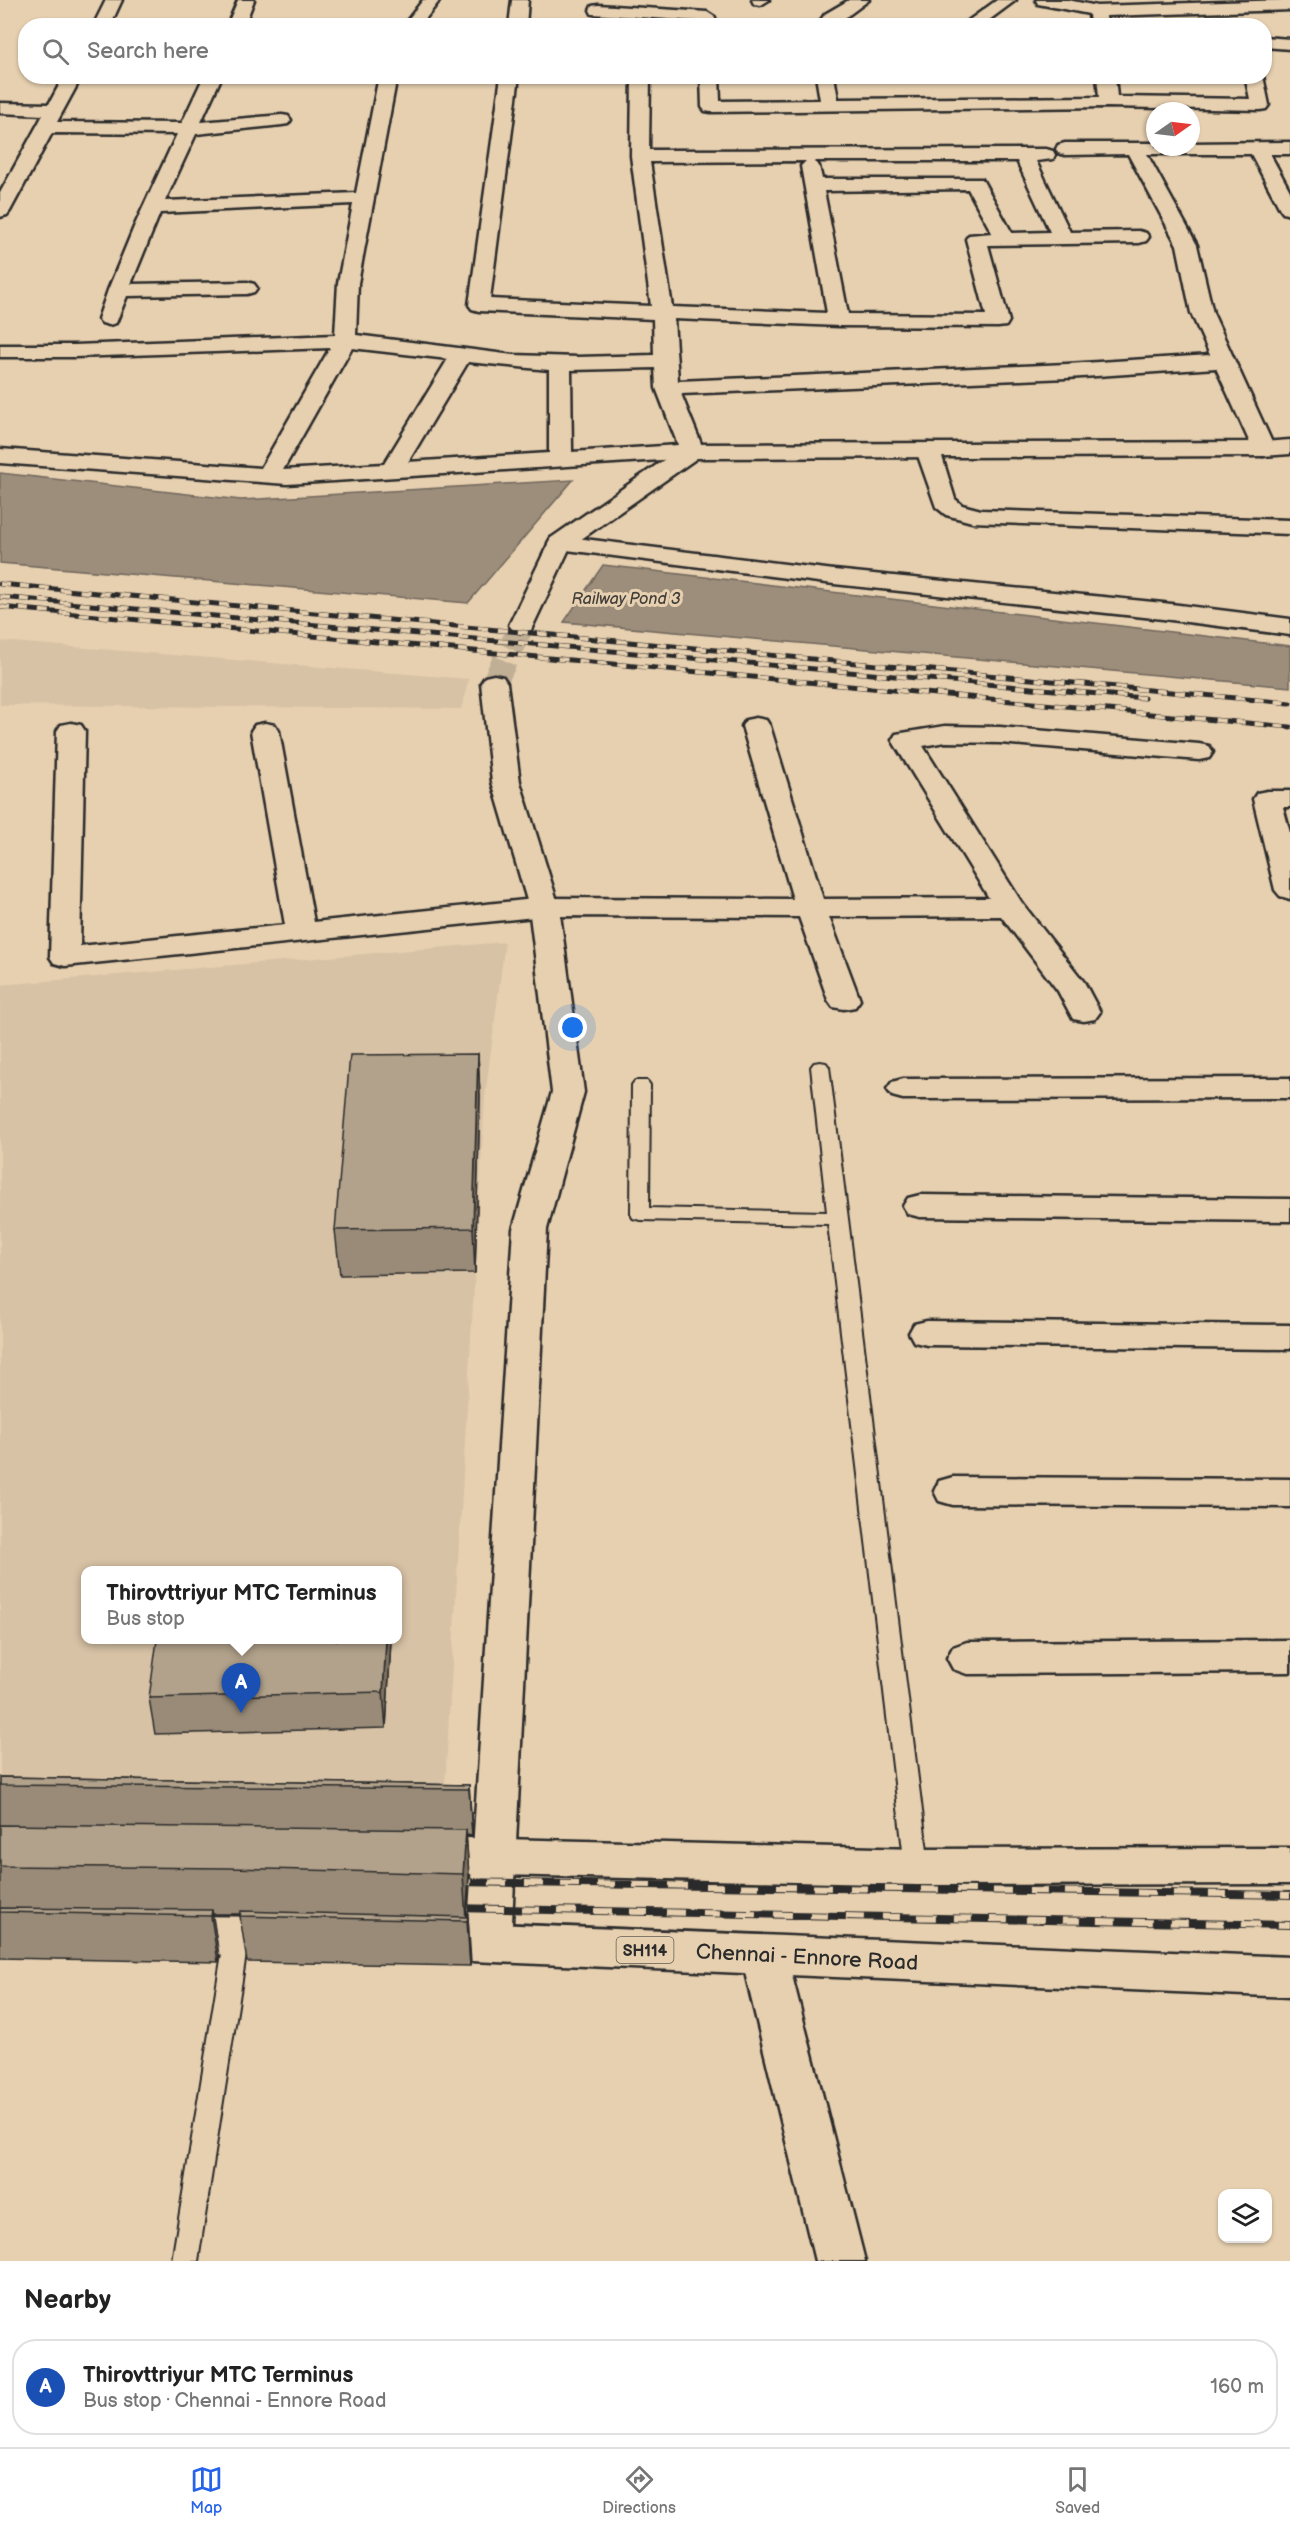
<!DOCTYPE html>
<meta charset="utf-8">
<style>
:root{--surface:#fff;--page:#f2f2f2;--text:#222;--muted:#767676;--line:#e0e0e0;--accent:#2563eb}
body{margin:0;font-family:"Balsamiq Sans",sans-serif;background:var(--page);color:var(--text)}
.controls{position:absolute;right:18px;bottom:18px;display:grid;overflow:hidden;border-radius:12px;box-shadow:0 2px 4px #0004}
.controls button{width:54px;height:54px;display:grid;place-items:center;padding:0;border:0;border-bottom:2px solid var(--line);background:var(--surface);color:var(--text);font:30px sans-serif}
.compass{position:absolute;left:1146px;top:102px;width:54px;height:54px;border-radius:50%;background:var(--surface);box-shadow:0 2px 4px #0004;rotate:76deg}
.you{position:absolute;left:573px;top:1028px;width:21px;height:21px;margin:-15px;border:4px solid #fff;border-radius:50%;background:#1a73e8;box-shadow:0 0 0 9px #1a73e833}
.badge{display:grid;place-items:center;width:39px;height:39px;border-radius:50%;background:var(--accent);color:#fff;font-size:20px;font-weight:700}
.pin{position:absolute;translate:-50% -50px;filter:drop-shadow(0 2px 3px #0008)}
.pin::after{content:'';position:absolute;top:32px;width:21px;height:18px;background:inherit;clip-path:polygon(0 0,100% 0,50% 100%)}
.popup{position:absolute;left:81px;top:1566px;width:321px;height:78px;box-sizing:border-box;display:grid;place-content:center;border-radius:12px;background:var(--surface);filter:drop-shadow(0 2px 4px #0005);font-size:20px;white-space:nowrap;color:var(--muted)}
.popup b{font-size:22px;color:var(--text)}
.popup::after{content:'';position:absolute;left:50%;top:100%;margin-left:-12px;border:12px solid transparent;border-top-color:var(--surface)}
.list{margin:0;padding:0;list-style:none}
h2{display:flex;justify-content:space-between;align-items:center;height:78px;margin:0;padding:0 24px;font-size:26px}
h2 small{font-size:20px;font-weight:400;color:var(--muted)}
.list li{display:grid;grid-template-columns:39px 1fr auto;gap:18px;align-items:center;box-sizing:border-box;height:96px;margin:0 12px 12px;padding:0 12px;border:2px solid var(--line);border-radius:24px}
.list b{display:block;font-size:22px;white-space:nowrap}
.list p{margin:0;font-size:20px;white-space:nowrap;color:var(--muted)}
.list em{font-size:20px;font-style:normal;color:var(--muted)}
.icon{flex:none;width:33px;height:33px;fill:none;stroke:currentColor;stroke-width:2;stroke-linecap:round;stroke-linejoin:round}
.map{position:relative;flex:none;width:1290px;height:2261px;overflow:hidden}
.search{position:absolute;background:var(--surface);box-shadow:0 2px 4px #0004;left:18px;right:18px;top:18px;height:66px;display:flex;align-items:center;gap:15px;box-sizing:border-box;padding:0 21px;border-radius:24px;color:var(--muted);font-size:22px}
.sheet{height:186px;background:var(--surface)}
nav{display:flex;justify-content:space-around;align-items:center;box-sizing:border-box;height:84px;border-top:2px solid var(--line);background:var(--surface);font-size:16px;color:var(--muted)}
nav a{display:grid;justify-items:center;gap:3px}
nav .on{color:var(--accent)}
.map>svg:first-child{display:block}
.built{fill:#d7c2a5;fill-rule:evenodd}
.water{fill:#9d8e7b;stroke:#6f665b;stroke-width:1.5}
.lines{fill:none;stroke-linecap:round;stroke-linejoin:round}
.secondary-tunnel{stroke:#c1af95;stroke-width:25;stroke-dasharray:25 13;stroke-linecap:butt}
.lane-casing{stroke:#2b2b2b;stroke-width:4}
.street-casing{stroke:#2b2b2b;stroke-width:5}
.secondary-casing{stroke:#2b2b2b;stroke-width:5}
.primary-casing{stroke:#2b2b2b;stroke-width:5}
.lane{fill:#e7d0b0;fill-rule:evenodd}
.street{fill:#e7d0b0;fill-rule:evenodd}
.secondary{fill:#e7d0b0;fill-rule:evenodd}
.primary{fill:#e7d0b0;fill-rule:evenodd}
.rail-far1-casing{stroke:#2b2b2b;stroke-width:5}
.rail-casing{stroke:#2b2b2b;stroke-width:8}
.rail-far1{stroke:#e7d0b0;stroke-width:4;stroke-dasharray:10;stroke-linecap:butt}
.rail{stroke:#e7d0b0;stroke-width:6;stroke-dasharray:18;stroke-linecap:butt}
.wall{fill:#998b78;stroke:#2b2b2b;stroke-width:1.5}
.shaded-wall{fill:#7d7161;stroke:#2b2b2b;stroke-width:1.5}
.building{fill:#b2a28b;stroke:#2b2b2b;stroke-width:1.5}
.labels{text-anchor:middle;stroke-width:6;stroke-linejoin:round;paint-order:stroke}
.far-water-label{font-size:16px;font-style:italic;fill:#423f3b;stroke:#e7d0b0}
.shield{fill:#e7d0b0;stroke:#635c53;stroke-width:1.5}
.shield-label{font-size:16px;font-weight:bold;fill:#2b2b2b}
.near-street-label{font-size:21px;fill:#2b2b2b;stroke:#e7d0b0}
</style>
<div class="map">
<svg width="1290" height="2261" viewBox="0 0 1290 2261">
<rect width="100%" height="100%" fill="#e7d0b0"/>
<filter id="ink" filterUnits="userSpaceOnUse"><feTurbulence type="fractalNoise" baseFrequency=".0167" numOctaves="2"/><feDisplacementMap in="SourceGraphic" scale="12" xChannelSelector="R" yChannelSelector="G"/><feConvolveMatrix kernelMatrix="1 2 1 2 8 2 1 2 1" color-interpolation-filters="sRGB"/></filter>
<g filter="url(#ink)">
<path class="built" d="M0,641l469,38 -8,30 -461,-4z
M505,942l-20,155 -42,723 -443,-8v-827zM85,1570h312v70h-312z"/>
<path class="water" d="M0,473l241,27 332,-20 -105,123 -468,-40z
M603,565l687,81v41l-726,-65z"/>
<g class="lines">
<path class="secondary-tunnel" d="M494,683l28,-58"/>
<defs>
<path id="lane" d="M820,1062l6,1 3,4 100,800 -4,7 -8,3 -8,-3 -4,-7 -77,-643 -188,-4 -7,-2 -2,-4 1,-129 3,-4h12l3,4 -1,123 178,4 -16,-145 3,-4z
M237,1925l9,3 3,7 -51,326h-26l53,-326 3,-7z"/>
<path id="street" d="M106,0h16l-12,26h-17z
M238,0h16l-10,26h-17z
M423,0h17l-20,26h-17z
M512,0h16l-2,26h-17z
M752,0h17l-8,5 -7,-1z
M849,0h20l-35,26h-17l8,-12z
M997,0h19l-35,26h-20z
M1036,0h32l29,6 193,-6v10l-184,6 1,10h-17l-1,-12 -51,-10z
M598,5l109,7 8,5v9h-16v-5l-107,-7 -2,-4 2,-4z
M1264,37l26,2v10l-26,-2z
M64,76h18l-25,46 125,1 22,-47h18l-21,46 81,-7 6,1 3,4 -3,4 -6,1 -86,9 -31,67 191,-8 23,-117h18l-39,207 -2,52 157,20 65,2 76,-2 -1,-36 -174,-8 -7,-2 -3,-4 32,-229h18l-29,223 161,7 -20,-150 1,-80h18l-1,74 397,-1 7,2 2,4 -2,4 -17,2 34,71 69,-1 7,2 3,4 -3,4 -7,2 -151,2 21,76 -3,5 -8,1 -159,-1 -165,-7 4,62 389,-17 143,-9 -19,-42 -14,-68 -49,-91 -63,1 -7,-2 -2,-4 2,-4 7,-2h90v4h36v-4l99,-1v12h-20l20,37v24l-7,-2 -3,-4 -29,-55h-104l50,91 16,68 62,136 -4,5 -8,2 -8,-2 -39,-86 -149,10 -386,16 23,57 -4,5 -8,2 -405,26 -287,-21v-14l261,19 69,-120 -255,9h-75v-12h75l260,-10 3,-52 15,-79 -193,9 -29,71 116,-2 7,2 3,4 -3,4 -7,2 -120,2 -11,27 -7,2 -7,-2 -4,-4 10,-29 26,-63 43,-93 -125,-1 -42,78 -3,4 -7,2v-24l43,-78 -43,-2v-10l49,1zM806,161l-5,5 26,147 -155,-6 -22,-145zM814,161h203l33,71 -38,1 -30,-54h-160l-3,-13zM968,189l24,44 -23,2 -3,4 20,76 -138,-1 -24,-123zM352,348l96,11 -64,105 -101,6zM468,362l81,8v83l-141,9zM655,368l1,20 22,57 -106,7 -1,-82z
M701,76h18l1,25 100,-1 -4,-24h18l4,23 261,-2 -2,-21h18l2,21 133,2 -5,-23h18l6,29 -3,4 -6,1 -152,-3 -397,5 -6,-1 -3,-4z
M928,443l8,2 4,5 15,49 7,6 19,5 309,10v14l-318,-12 -26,-7 -10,-8 -20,-57 4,-5z
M560,536l274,34 329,33 127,16v16l-127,-16 -329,-35 -283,-36 -3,-5 3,-5z
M756,718l10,2 4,6 53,173 166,-1 -97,-158 4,-6 49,-8 55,1 199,17 10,2 4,6 -4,6 -10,2 -199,-17 -55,-1 -22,4 99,157 62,79 16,30 -5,7 -11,2 -11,-2 -15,-28 -57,-75 -172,1 31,83 -5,7 -11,2 -11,-2 -5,-7 -29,-83 -255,-1 -479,50 -11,-3 -4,-6 7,-226 4,-6 10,-2 10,2 4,6 -5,215 205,-21 -34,-194 4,-6 10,-2 10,2 4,6 35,191 230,-24 249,1 -51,-173 4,-6z
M1267,791h23v16h-7l7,26v66l-10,-3 -5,-6 -22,-91 4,-6z
M1290,1078v20l-387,1 -11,-3 -5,-7 5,-7 11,-3z
M920,1195l370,4v22l-370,-4 -12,-3 -5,-8 5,-8z
M927,1321l363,4v24l-363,-4 -13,-3 -5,-9 5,-9z
M953,1477l337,2v28l-337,-2 -14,-4 -5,-10 5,-10z
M1290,1640v32l-323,2 -14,-5 -6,-11 6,-11 14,-5z
M764,1937l16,5 7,14 78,305h-50l-74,-305 7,-14z"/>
<path id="secondary" d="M1290,440v14l-27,2 -566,2 -127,89 -39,83 -9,3 -9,-3 -4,-5 42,-87 133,-92 8,-2 571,-2z
M494,675l9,2 4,6 13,99 39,125 25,185 -37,137 -36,713 -6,14 -16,5 -16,-5 -6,-14 46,-713 39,-137 -23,-185 -37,-125 -11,-99 4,-6z"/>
<path id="primary" d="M422,1837l495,12 373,-1v36l-373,1 -495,-12 -15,-5 -7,-13 7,-13z
M171,1916l116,1 16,6 6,13 -6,13 -16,6 -116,-1 -16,-6 -6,-13 6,-13z
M426,1921l864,36v40l-864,-38 -16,-5 -6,-14 6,-14z"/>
</defs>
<use href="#lane" class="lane-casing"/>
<use href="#street" class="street-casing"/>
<use href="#secondary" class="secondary-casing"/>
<use href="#primary" class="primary-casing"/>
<use href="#lane" class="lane"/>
<use href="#street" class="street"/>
<use href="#secondary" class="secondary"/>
<use href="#primary" class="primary"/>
<defs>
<path id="rail-far1" d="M0,584l1290,119
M0,597l1144,101
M0,607l1290,120"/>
<path id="rail" d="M453,1882l837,13
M450,1908l840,17"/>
</defs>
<use href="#rail-far1" class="rail-far1-casing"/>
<use href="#rail" class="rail-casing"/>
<use href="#rail-far1" class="rail-far1"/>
<use href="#rail" class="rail"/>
</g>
<path class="wall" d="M478,1054l2,43 -5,176 -135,2 -5,-45z
M391,1640l-5,88 -231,6 -6,-36z
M0,1777l469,8 3,46v5l-6,-1 3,41 -3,41h2l2,49 -223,-4 -7,-46v-2h-28l7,42 -1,6 -218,-4z"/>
<path class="shaded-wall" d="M478,1054l2,43 -5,176 -2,-45z
M386,1640h5l-5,88 -3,-36z
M469,1785l3,46v5l-3,-47z
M466,1830l3,46 -3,44 -3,-46z
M212,1910l7,46 -1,6 -7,-46z
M468,1917l3,46 -1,3 -3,-45z"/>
<path class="building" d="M478,1054l-5,174 -138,2 15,-175z
M157,1640h229l-3,52 -234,6z
M0,1777l469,8v4l-469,-4z
M0,1825l466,5 -3,44 -233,-6 -230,-2z
M0,1908l212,2 -1,6 -211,-4z
M241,1911l227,6 -1,4 -227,-5z"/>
</g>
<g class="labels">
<g class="far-water-label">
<text x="626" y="604">Railway Pond 3</text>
</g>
<rect class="shield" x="616.5" y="1937" width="57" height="26" rx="4.5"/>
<g class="shield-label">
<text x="645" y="1956">SH114</text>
</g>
<g class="near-street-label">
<text transform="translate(807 1957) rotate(3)" y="7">Chennai - Ennore Road</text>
</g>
</g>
</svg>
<div class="controls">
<button><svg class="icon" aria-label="layers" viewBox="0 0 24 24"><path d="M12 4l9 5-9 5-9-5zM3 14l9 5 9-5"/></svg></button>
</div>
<svg class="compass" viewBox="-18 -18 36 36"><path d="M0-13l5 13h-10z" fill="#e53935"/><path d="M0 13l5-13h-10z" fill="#767676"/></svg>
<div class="you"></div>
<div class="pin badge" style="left:241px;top:1713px;background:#1a4fb4">A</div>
<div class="popup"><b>Thirovttriyur MTC Terminus</b>Bus stop</div>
<div class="search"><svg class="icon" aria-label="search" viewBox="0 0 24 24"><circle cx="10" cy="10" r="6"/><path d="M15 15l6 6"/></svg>Search here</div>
</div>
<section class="sheet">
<h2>Nearby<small></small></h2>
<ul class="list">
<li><span class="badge" style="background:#1a4fb4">A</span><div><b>Thirovttriyur MTC Terminus</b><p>Bus stop · Chennai - Ennore Road</p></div><em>160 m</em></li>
</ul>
</section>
<nav>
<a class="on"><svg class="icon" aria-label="map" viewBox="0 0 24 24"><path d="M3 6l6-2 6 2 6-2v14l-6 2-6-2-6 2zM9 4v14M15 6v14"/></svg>Map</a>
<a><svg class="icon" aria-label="directions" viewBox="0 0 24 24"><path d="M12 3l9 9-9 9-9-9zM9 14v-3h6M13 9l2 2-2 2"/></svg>Directions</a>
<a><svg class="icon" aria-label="saved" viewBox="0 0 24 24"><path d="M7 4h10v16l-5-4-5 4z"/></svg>Saved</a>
</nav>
